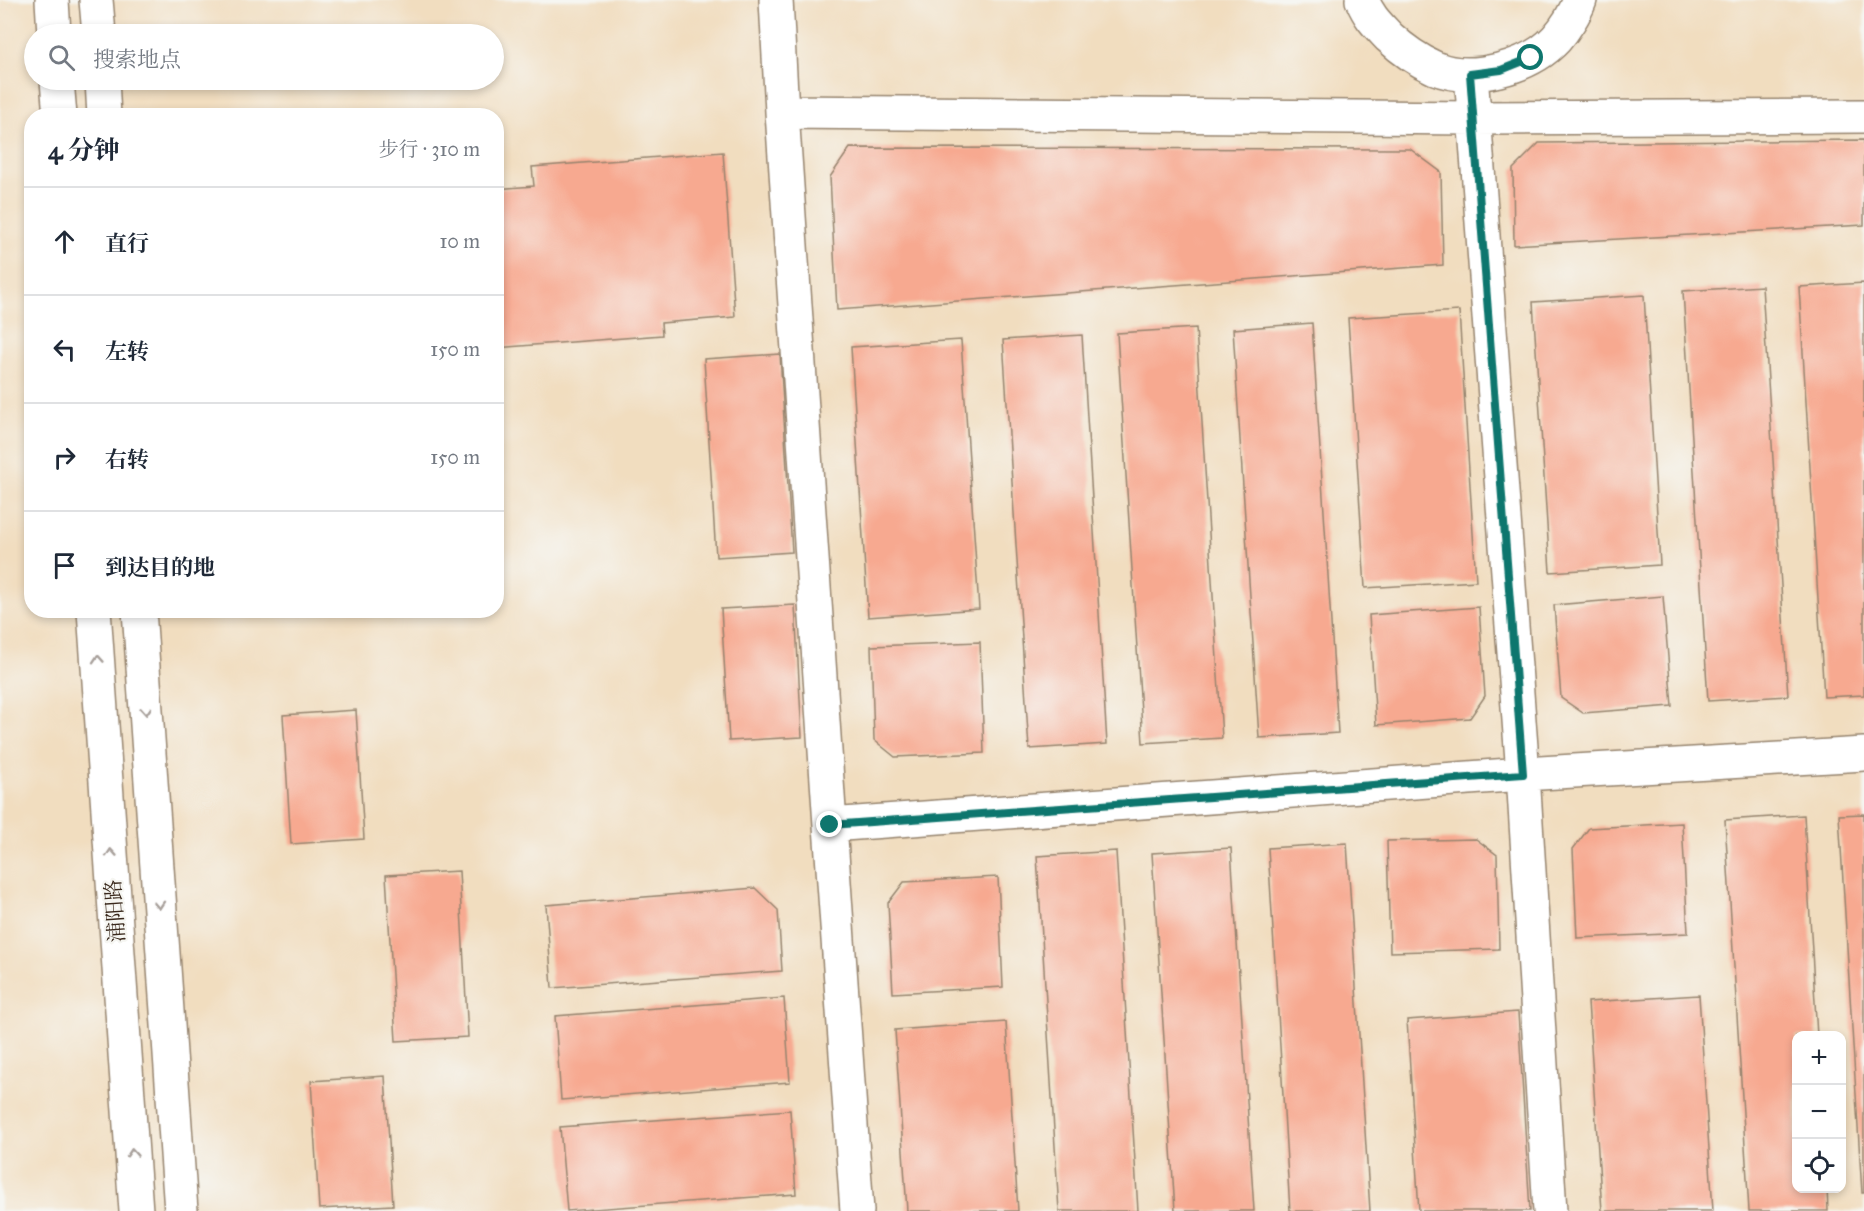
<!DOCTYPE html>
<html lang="zh">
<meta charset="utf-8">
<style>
:root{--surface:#fff;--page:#f2f2f3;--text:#1f2937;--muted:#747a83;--line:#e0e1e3}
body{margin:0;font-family:"IM FELL Great Primer","Noto Serif SC",serif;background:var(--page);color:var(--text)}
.controls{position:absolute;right:18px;bottom:18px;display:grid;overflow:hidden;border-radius:12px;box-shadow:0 3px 9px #0003}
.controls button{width:54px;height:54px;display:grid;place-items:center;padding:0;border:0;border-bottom:2px solid var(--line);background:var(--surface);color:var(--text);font:30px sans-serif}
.stop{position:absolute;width:18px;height:18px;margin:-14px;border:4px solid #0f766e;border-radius:50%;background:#fff}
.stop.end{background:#0f766e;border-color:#fff;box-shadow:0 2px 6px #0008}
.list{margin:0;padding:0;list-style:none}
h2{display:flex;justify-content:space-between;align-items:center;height:78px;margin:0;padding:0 24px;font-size:26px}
h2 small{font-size:20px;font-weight:400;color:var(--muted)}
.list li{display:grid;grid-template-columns:39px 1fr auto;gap:18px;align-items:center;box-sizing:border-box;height:108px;padding:0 24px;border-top:2px solid var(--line)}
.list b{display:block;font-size:22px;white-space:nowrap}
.list em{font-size:20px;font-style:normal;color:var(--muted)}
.icon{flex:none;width:33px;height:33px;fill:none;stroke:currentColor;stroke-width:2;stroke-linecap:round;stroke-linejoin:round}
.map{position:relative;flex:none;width:1864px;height:1211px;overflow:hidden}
.search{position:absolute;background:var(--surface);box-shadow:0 3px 9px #0003;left:24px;top:24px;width:480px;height:66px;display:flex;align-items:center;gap:15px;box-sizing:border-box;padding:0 21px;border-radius:33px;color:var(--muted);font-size:22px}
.panel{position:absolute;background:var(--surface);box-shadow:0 3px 9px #0003;left:24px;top:108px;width:480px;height:510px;border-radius:24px}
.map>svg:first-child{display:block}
.building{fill:#f7a990}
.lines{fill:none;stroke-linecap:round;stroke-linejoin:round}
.minor-casing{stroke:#96846e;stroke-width:36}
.minor{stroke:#fff;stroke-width:33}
.oneway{stroke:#a79f9a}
.route{stroke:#0f766e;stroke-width:8}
.labels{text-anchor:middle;stroke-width:4.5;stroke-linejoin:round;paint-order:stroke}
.street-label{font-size:21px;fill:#3b2a1e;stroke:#f6f6f2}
</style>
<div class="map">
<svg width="1864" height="1211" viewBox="0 0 1864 1211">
<rect width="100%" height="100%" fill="#f6f6f2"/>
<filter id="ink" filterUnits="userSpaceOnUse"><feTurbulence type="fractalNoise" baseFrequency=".0167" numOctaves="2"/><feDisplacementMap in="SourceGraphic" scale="12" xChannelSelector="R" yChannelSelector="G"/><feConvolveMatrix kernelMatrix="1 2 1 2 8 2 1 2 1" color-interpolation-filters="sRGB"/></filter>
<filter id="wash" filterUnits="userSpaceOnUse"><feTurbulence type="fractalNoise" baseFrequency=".008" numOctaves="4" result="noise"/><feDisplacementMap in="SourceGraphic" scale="24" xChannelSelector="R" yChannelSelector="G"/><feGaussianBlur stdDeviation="1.35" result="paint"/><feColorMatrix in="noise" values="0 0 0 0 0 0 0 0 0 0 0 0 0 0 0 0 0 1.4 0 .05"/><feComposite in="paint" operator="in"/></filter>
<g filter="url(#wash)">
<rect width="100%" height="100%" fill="#f1ddbf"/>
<g id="blocks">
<path class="building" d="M1864,140v85l-350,20 -1,-76 26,-26z
M850,148l560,1 31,23 2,93 -606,45 -7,-133z
M723,152l12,165 -74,6 1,12 -166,13v-159l38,-3 -2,-19z
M1864,283v412l-40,2 -25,-410z
M1762,286l26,410 -80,5 -25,-410z
M1644,295l16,270 -110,7 -17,-270z
M1459,311l17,270 -111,7 -17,-270z
M1312,323l26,410 -79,5 -26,-409z
M1196,328l26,410 -79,5 -26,-410z
M1082,335l25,409 -78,5 -26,-409z
M961,340l18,269 -111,8 -17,-270z
M780,354l12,198 -76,5 -12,-198z
M1663,596l9,110 -89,7 -22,-15 -7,-93z
M795,605l7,132 -73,4 -8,-132z
M1479,607l6,89 -15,22 -94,7 -7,-110z
M980,642l4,111 -89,4 -21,-17 -3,-94z
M356,710l8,129 -73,5 -8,-129z
M1864,814v379h-2l-23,-378z
M1804,815l13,221h-21v152h31l1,23h-79l-24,-391z
M1682,823l6,110 -111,5 -4,-89 16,-21z
M1476,839l21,16 2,94 -109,3 -3,-111z
M1347,843l23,368h-80l-22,-363z
M1231,848l23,363h-79l-23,-358z
M1116,851l22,360h-79l-22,-355z
M459,871l9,166 -72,4 -10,-166z
M998,877l5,110 -110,6 -5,-90 16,-21z
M755,888l23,22 4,61 -230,17 -6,-83z
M1699,995l14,216h-111l-14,-209z
M784,998l6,84 -229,18 -6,-84z
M1518,1012l12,199h-111l-12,-191z
M1006,1022l12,189h-111l-12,-181z
M385,1076l8,129 -74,4 -8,-128z
M790,1110l6,84 -229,17 -7,-84z"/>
</g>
</g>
<g filter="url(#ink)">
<use href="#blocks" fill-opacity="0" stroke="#96846e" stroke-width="1.5"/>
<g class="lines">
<defs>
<path id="minor" d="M52,0l2,34
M96,0l3,34
M776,0l6,112
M1362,0c8,18 14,23 27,37 14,13 28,23 46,31 36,15 94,0 121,-29 9,-10 19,-26 24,-39
M57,80l3,36
M102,80l2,36
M94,610l42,601
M139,610l42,601
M830,825l-48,-713 692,6 390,-2
M857,1211l-27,-386 693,-51 -52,-700
M1550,1211l-27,-437 341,-20"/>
</defs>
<use href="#minor" class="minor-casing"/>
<use href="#minor" class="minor"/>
</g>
<defs><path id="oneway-chevron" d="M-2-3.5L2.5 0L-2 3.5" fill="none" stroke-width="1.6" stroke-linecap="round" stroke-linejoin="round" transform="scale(1.5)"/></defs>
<g class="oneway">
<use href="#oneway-chevron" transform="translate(98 659) rotate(-94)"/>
<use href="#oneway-chevron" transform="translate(146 711) rotate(86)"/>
<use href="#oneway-chevron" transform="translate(111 853) rotate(-94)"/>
<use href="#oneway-chevron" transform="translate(159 905) rotate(86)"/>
<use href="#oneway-chevron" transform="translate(132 1153) rotate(-94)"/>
</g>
</g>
<g class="lines" filter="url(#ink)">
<path class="route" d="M830,825l693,-51 -53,-700 31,-4 30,-12"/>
</g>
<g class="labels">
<g class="street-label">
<text transform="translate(115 911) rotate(-94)" y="7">浦阳路</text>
</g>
</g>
</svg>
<div class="controls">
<button>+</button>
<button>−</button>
<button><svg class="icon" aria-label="locate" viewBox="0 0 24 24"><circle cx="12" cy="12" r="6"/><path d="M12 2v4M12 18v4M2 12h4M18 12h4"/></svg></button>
</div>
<div class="stop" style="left:1531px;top:58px"></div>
<div class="stop end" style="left:830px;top:825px"></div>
<div class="search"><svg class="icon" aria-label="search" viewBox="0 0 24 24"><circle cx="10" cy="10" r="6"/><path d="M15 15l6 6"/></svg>搜索地点</div>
<section class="panel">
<h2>4 分钟<small>步行 · 310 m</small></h2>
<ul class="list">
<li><svg class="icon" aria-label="ahead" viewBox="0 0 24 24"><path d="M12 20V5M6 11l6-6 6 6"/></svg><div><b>直行</b></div><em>10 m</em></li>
<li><svg class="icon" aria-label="left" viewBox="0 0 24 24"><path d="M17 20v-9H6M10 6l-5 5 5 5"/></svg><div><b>左转</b></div><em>150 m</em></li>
<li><svg class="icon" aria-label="right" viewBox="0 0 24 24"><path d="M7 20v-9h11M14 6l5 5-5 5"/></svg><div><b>右转</b></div><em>150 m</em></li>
<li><svg class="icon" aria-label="arrive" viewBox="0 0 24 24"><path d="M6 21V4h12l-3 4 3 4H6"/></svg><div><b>到达目的地</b></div></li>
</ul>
</section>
</div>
